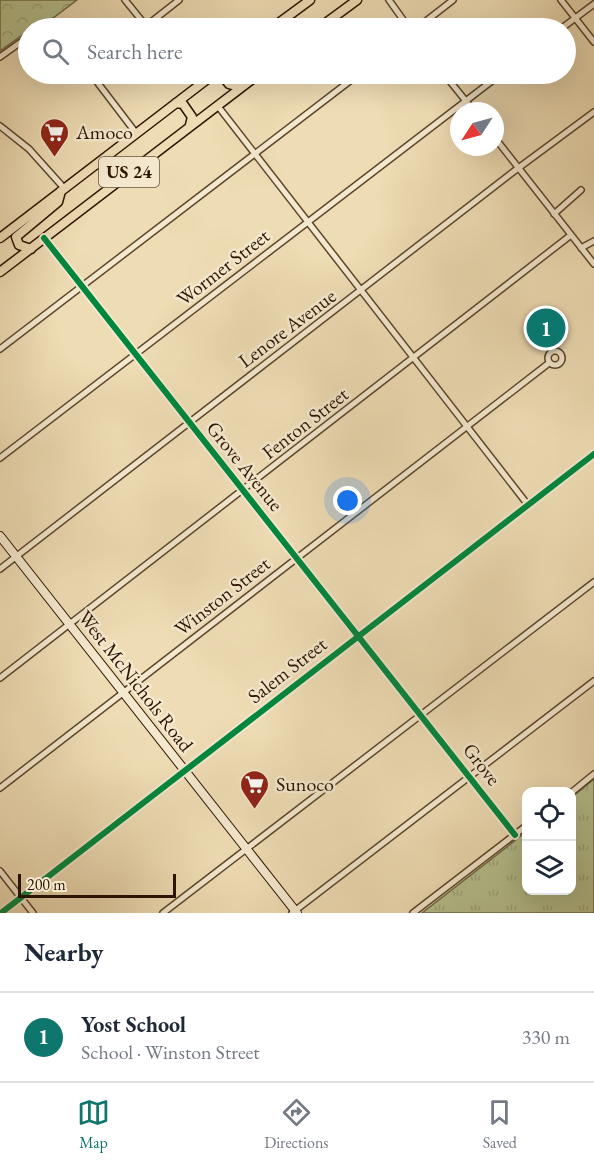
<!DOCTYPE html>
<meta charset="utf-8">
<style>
:root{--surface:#fff;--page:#f6f6f7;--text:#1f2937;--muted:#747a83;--line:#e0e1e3;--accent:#0f766e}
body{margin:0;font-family:"EB Garamond",serif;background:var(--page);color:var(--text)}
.controls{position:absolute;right:18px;bottom:18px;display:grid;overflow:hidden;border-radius:12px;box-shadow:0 6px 24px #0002}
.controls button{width:54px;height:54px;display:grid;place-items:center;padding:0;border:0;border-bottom:2px solid var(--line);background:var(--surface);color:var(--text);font:30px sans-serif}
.compass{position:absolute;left:450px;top:102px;width:54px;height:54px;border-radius:50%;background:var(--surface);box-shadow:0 6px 24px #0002;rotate:234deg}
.scale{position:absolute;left:18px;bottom:15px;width:158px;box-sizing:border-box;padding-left:6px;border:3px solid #2c1500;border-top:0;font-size:16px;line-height:21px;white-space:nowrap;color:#2c1500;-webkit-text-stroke:4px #f4e8ce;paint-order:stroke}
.you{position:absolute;left:348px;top:501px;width:21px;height:21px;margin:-15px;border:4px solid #fff;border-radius:50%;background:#1a73e8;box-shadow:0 0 0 9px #1a73e833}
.badge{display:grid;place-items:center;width:39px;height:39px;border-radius:50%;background:var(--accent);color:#fff;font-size:20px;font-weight:700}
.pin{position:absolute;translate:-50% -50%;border:3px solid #fff;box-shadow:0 2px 6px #0006}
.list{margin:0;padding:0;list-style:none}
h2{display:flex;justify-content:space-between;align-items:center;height:78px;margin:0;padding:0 24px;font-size:26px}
h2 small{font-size:20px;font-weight:400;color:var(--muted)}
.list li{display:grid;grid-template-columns:39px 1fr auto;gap:18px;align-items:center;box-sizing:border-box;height:90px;padding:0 24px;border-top:2px solid var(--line)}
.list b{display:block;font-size:22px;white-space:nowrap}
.list p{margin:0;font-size:20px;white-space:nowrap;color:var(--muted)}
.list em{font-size:20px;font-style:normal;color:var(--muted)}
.icon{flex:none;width:33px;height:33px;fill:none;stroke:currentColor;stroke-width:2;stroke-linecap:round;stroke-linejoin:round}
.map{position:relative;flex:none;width:594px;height:913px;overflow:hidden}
.search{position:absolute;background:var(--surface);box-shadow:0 6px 24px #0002;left:18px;right:18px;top:18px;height:66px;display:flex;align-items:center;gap:15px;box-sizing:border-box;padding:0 21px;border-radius:33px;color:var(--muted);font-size:22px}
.sheet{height:168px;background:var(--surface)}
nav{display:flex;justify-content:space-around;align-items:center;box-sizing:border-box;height:84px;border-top:2px solid var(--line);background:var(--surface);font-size:16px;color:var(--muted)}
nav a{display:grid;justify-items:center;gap:3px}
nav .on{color:var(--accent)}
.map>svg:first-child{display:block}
.grass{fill:url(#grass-tufts);stroke:#716b48;stroke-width:1.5}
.forest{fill:url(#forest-crowns);stroke:#716b48;stroke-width:1.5}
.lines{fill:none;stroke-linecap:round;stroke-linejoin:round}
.minor-casing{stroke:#5c472d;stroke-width:8}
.secondary-casing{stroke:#2c1500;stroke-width:10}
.primary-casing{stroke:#2c1500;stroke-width:11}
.minor{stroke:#f4e8ce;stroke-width:5}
.secondary{stroke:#f4e8ce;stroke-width:8}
.primary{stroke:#eedcb4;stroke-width:8}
.cycleway-casing{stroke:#f4e8ce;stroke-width:10}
.cycleway{stroke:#00873e;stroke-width:6}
.labels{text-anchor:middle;stroke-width:5;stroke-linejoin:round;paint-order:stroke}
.shield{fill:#f4e8ce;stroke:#68543e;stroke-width:1.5}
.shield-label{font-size:18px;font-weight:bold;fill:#2c1500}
.poi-label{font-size:20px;fill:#2c1500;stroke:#f4e8ce;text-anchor:start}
.street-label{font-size:20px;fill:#2c1500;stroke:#f4e8ce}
</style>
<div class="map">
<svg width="594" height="913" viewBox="0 0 594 913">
<defs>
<pattern id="grass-tufts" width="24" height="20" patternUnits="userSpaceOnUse" patternTransform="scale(1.5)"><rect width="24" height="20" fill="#b6c18f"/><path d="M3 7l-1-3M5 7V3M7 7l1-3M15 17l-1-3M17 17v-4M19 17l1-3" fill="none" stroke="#9da57a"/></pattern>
<pattern id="forest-crowns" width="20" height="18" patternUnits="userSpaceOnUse" patternTransform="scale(1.5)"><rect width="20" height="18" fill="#b6c18f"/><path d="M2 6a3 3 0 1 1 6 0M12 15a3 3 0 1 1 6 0" fill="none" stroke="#9da57a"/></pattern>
</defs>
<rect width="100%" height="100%" fill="#eedcb4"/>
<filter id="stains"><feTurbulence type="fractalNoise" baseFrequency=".00333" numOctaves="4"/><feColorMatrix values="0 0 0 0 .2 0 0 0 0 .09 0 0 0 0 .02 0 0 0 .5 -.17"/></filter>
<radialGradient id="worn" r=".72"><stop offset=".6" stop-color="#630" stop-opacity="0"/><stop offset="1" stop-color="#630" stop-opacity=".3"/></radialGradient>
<path class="grass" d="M594,779v134h-172l104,-81v58h46v-93z"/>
<path class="forest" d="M0,0h77l-24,18 -25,10v3l-28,20z"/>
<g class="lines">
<defs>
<path id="minor" d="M125,0l22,27
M389,0l20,28
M561,0l33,42
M146,26l33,-26
M41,28l10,-4 6,4
M417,28l36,-28
M562,28l32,-24
M0,57l28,-20
M91,74l45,59
M444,74l30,37
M217,105l311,400
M0,126l29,23 35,39
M495,138l99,126
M554,214l27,-24
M44,238l471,597
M581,248l13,-7
M0,349l359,-275
M548 358a7 7 0 1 1 14 0a7 7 0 1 1-14 0Z
M0,458l501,-384
M0,569l513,-397 81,-60
M0,678l571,-443
M0,788l549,-425
M572,792l22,-18
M0,871l33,42
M1,913l593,-459
M163,913l431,-331
M292,913l302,-232
M413,913l113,-87"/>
<path id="secondary" d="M0,536l297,377"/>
<path id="primary" d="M272,28l38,-28
M319,28l38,-28
M226,74l-1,5 4,5 12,3
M176,103l7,1 9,13 -2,8
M0,238l214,-164
M31,249l-12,-4 -3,-8 42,-35 3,-11
M0,272l259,-198"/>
</defs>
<use href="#minor" class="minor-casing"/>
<use href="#secondary" class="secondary-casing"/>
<use href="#primary" class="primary-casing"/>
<use href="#minor" class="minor"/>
<use href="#secondary" class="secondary"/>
<use href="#primary" class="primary"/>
<defs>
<path id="cycleway" d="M44,238l471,597
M1,913l593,-459"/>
</defs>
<use href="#cycleway" class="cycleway-casing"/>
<use href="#cycleway" class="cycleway"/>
</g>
<defs>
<symbol id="supermarket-pin" viewBox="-11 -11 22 30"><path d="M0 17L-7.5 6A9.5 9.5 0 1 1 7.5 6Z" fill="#8f2418" stroke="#f4e8ce"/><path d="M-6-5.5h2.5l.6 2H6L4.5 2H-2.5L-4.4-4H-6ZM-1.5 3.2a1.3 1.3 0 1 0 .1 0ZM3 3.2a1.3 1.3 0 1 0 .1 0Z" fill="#fff"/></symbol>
</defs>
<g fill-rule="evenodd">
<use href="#supermarket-pin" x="38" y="116" width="33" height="45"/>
<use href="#supermarket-pin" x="238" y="768" width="33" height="45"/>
</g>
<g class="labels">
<rect class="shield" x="99" y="157" width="60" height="30" rx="4.5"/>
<g class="shield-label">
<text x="129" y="178">US 24</text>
</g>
<g class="poi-label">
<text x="76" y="139">Amoco</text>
<text x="276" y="791">Sunoco</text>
</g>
<g class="street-label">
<text transform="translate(223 267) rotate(-38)" y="7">Wormer Street</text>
<text transform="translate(287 328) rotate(-37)" y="7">Lenore Avenue</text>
<text transform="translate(305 423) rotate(-38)" y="7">Fenton Street</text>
<text transform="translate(245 466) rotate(51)" y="7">Grove Avenue</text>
<text transform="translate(222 596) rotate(-38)" y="7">Winston Street</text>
<text transform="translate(287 670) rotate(-38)" y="7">Salem Street</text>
<text transform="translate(136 681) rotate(52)" y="7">West McNichols Road</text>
<text transform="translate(482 764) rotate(52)" y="7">Grove</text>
</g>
</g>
<rect width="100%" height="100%" filter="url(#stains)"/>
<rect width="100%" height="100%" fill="url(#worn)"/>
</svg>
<div class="controls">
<button><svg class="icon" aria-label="locate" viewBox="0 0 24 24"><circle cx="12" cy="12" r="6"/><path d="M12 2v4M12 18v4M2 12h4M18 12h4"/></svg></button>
<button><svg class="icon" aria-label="layers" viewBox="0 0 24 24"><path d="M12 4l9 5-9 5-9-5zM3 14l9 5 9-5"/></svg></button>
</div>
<svg class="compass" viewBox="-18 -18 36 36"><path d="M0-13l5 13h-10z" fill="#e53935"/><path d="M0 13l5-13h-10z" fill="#747a83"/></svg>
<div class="scale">200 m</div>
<div class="you"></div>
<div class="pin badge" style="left:546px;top:328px">1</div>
<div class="search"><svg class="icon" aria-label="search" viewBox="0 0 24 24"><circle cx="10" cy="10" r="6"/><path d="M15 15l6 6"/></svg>Search here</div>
</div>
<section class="sheet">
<h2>Nearby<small></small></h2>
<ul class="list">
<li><span class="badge">1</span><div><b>Yost School</b><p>School · Winston Street</p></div><em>330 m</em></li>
</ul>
</section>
<nav>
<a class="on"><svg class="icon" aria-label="map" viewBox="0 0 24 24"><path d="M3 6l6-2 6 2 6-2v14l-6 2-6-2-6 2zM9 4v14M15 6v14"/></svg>Map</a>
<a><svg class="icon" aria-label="directions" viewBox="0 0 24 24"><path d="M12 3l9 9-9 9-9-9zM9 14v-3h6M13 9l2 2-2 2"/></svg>Directions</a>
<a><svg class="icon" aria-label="saved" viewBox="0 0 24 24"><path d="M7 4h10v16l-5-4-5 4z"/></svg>Saved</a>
</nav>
